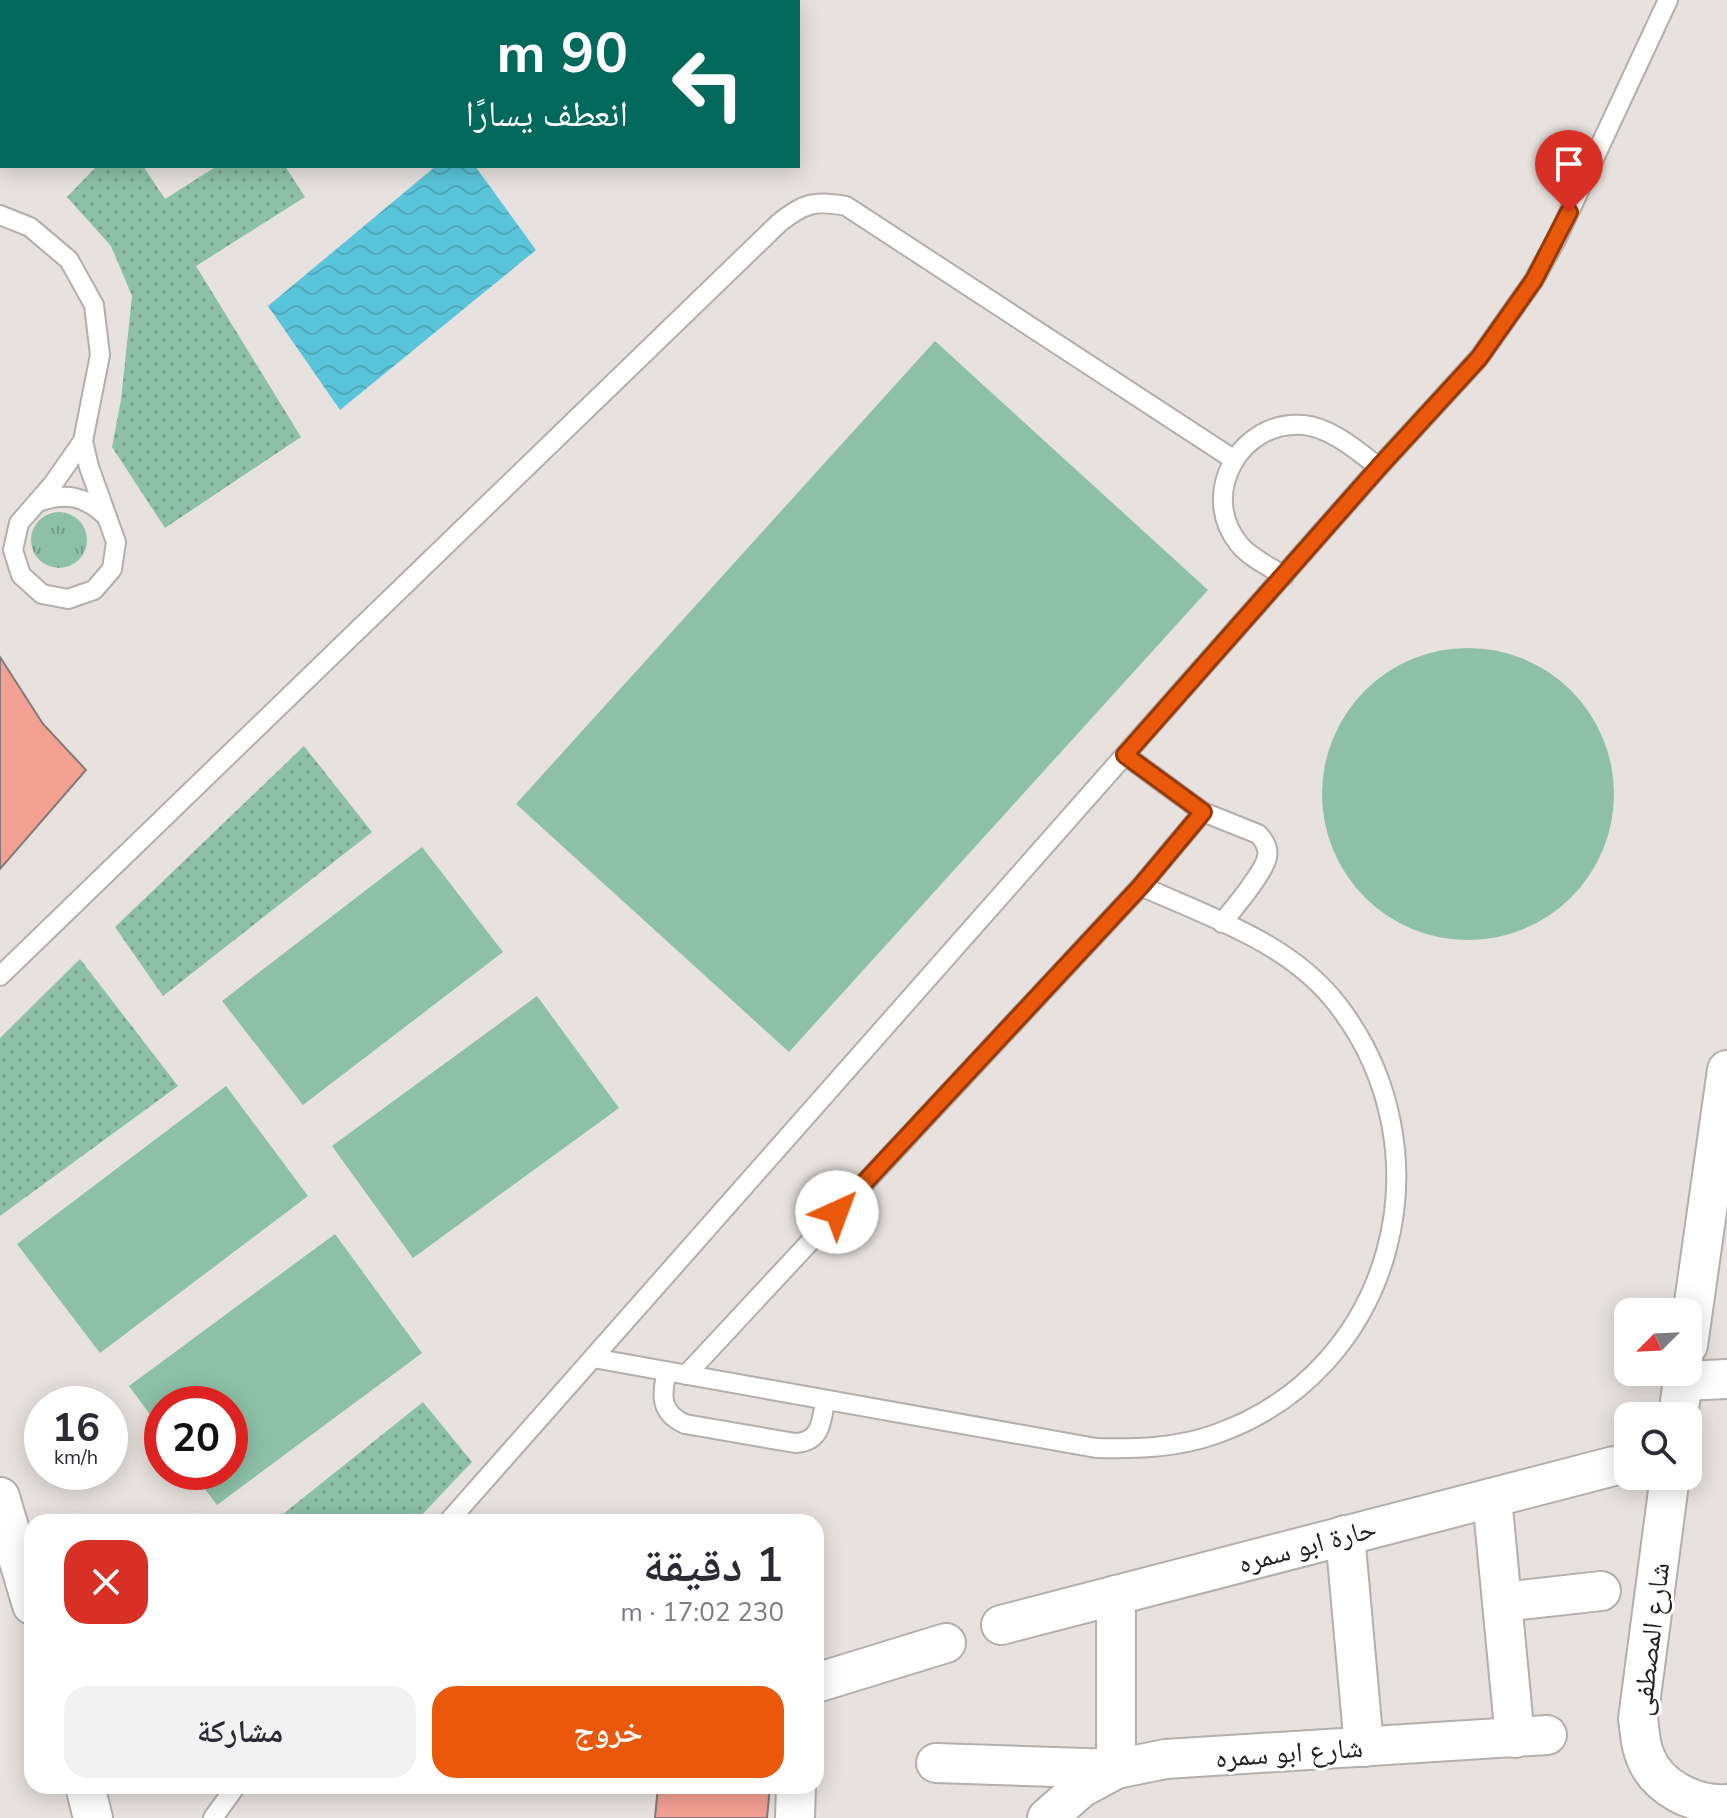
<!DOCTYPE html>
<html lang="ar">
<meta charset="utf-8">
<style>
body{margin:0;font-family:"Nunito Sans","Noto Naskh Arabic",sans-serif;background:#f2f2f3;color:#2b2b33;direction:rtl;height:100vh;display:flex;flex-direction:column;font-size:30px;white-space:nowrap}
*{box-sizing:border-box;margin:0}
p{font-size:26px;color:#7c7c81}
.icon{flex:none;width:44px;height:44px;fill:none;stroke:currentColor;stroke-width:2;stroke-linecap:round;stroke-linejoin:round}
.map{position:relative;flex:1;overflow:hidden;direction:ltr}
.details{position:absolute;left:24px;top:1514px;width:800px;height:280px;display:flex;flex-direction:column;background:#fff;border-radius:24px;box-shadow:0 4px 20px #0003;direction:rtl}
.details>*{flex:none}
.hud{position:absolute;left:0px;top:0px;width:800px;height:168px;box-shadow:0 4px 20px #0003;direction:rtl;background:#00695c;color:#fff;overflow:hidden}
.needle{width:52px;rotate:246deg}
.buttons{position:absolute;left:1614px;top:1298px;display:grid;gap:16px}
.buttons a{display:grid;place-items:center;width:88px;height:88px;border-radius:16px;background:#fff;box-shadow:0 4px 20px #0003;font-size:40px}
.speed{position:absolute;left:24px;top:1386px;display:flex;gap:16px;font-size:40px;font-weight:700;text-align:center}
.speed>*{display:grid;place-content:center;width:104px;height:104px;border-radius:50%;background:#fff;box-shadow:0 4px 20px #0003;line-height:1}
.speed small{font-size:20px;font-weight:400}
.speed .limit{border:12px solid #d22;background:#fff;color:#111}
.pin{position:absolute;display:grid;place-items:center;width:68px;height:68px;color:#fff;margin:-82px -34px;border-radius:50% 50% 50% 0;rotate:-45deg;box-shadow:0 0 8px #0007}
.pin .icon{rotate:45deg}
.me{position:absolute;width:88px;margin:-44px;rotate:43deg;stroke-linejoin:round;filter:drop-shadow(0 0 6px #0008)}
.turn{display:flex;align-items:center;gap:28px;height:168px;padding:0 40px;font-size:36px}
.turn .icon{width:104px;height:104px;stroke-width:2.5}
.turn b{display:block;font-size:56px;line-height:68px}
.round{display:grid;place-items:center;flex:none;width:84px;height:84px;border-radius:24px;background:#f2f2f3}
.overview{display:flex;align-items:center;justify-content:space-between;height:136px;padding:0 40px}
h1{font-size:48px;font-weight:600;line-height:60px}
.action{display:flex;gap:16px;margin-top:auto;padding:16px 40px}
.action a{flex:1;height:92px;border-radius:24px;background:#ea580c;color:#fff;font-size:32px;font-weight:600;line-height:92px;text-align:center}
.action a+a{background:#f2f2f3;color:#2b2b33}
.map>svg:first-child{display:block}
.grass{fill:url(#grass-dots)}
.park{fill:url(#park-tufts)}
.pitch{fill:#8ec0a9}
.water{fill:url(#water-waves)}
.building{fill:#f3a092;stroke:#7f7a79;stroke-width:2}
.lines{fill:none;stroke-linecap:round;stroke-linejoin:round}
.service-casing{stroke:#b3afac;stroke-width:22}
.minor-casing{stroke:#b3afac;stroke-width:42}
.service{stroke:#fff;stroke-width:18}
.minor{stroke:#fff;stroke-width:38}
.route-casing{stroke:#983908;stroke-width:20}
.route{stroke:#ea580c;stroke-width:14}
.labels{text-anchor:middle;stroke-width:6;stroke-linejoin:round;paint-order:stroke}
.street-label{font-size:28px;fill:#232221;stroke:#fff}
</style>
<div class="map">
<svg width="1727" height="1818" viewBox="0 0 1727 1818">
<defs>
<pattern id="grass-dots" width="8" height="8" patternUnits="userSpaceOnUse" patternTransform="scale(2)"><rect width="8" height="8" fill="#8ec0a9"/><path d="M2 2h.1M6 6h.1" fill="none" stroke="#749c89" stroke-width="1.8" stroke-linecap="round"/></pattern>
<pattern id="park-tufts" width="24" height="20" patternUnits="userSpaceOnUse" patternTransform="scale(2)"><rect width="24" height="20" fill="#8ec0a9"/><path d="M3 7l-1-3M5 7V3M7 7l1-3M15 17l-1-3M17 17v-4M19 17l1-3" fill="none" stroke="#749c89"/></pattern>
<pattern id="water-waves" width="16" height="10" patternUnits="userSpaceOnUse" patternTransform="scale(2)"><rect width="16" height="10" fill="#5ac5da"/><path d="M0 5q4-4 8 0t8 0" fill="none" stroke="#4ea9bb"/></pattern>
</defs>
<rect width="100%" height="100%" fill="#e7e2df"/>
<!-- grass -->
<g class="grass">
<path d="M97,166H143L165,199L217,166H285L305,197L196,266L301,437L165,528L112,447L121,400L132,296L111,246L67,197Z"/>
<path d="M304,746L372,832L163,996L115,927Z"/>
<path d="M80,959L178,1086L0,1216V1038Z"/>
<path d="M423,1402L472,1462L415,1522H273Z"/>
</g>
<!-- park -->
<circle class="park" cx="59" cy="540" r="28"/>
<!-- pitch -->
<g class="pitch">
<path d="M935,341L1208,590L789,1052L516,804Z"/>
<circle cx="1468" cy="794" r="146"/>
<path d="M422,847L503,952L303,1105L222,1001Z"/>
<path d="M537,996L619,1108L413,1258L332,1146Z"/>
<path d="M226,1086L308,1196L100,1353L17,1244Z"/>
<path d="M335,1234L422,1353L217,1505L192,1472H230V1404H162V1431L129,1386Z"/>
</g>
<!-- water -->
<path class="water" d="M436,166H475L536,250L340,410L268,306Z"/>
<!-- building -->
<g class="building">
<path d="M0,657L43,724L86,770L0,869Z"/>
<path d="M658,1786H770L767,1818H655Z"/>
</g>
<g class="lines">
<defs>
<g id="service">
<path d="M0,215L30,227L69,260L94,305L100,355L83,441L53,484L19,523L13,550L21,575L42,594L68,599L94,590L112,569L116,542L89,467L83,441"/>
<path d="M38,502C66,492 85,496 106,516"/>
<path d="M1284,576C1270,567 1249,557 1239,544C1198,494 1241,419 1304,425C1332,428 1357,451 1379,467"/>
<path d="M1125,755L1203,812L1258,834C1264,840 1269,847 1267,857C1264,873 1233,909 1222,923"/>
<path d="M0,976L779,223C804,203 815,200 846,206L1233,459"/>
<path d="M593,1358L1096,1448C1137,1449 1177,1448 1216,1434C1395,1371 1451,1151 1337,1004C1289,942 1209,917 1141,886"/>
<path d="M667,1372C661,1395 660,1413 685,1424L795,1443C821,1442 822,1421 825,1400"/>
<path d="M686,1375L1141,886L1203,812"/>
<path d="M448,1522L1379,467L1479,358L1534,280L1557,238L1668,0"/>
<path d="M213,1818L236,1786"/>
</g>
<g id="minor">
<path d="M1688,1345L1727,1070"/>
<path d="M1683,1381L1727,1379"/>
<path d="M1678,1416L1684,1372"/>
<path d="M1670,1476L1638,1719C1640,1731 1640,1745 1645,1756C1657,1788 1695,1806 1727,1804"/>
<path d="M0,1497L32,1605"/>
<path d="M1492,1498L1515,1738"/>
<path d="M1345,1535L1364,1747"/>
<path d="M1503,1602L1601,1591"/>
<path d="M1001,1625L1614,1466"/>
<path d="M816,1683L946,1643"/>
<path d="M936,1763L1116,1769V1595"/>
<path d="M85,1786L93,1818"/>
<path d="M795,1818L796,1786"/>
<path d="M1047,1818L1081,1788L1116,1769L1166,1759L1547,1735"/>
</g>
</defs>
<!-- service casing -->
<use href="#service" class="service-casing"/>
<!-- minor casing -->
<use href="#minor" class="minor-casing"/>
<!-- service -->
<use href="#service" class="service"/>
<!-- minor -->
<use href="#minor" class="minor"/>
</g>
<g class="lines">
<defs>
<path id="route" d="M837,1212L1141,886L1203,812L1125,755L1379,467L1479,358L1534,280L1569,212"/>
</defs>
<!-- route casing -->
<use href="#route" class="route-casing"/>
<!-- route -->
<use href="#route" class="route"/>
</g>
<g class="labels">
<!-- street labels -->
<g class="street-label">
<text transform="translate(1307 1545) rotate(-15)" y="10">حارة ابو سمره</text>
<text transform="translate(1650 1639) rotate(-83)" y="10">شارع المصطفى</text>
<text transform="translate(1289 1752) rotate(-4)" y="10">شارع ابو سمره</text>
</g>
</g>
</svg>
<div class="buttons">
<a><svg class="needle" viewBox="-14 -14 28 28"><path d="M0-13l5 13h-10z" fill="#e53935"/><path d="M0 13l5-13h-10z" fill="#7c7c81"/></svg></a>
<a><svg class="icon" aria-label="search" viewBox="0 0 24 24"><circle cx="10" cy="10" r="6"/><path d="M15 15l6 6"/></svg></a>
</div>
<div class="speed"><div>16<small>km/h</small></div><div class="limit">20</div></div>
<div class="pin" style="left:1569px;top:212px;background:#d93025"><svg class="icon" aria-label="arrive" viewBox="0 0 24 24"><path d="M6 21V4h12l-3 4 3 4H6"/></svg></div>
<svg class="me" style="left:837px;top:1212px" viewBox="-20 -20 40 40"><circle r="19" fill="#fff"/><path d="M0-13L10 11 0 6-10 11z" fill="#ea580c"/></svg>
<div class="hud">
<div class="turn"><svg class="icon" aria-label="left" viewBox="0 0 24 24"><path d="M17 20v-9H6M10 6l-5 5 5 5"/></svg><div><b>90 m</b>انعطف يسارًا</div></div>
</div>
<section class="details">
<div class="overview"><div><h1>1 دقيقة</h1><p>230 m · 17:02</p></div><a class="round" style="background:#d93025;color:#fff"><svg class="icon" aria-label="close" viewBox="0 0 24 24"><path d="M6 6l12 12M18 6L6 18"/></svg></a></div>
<div class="action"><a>خروج</a><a>مشاركة</a></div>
</section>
</div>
